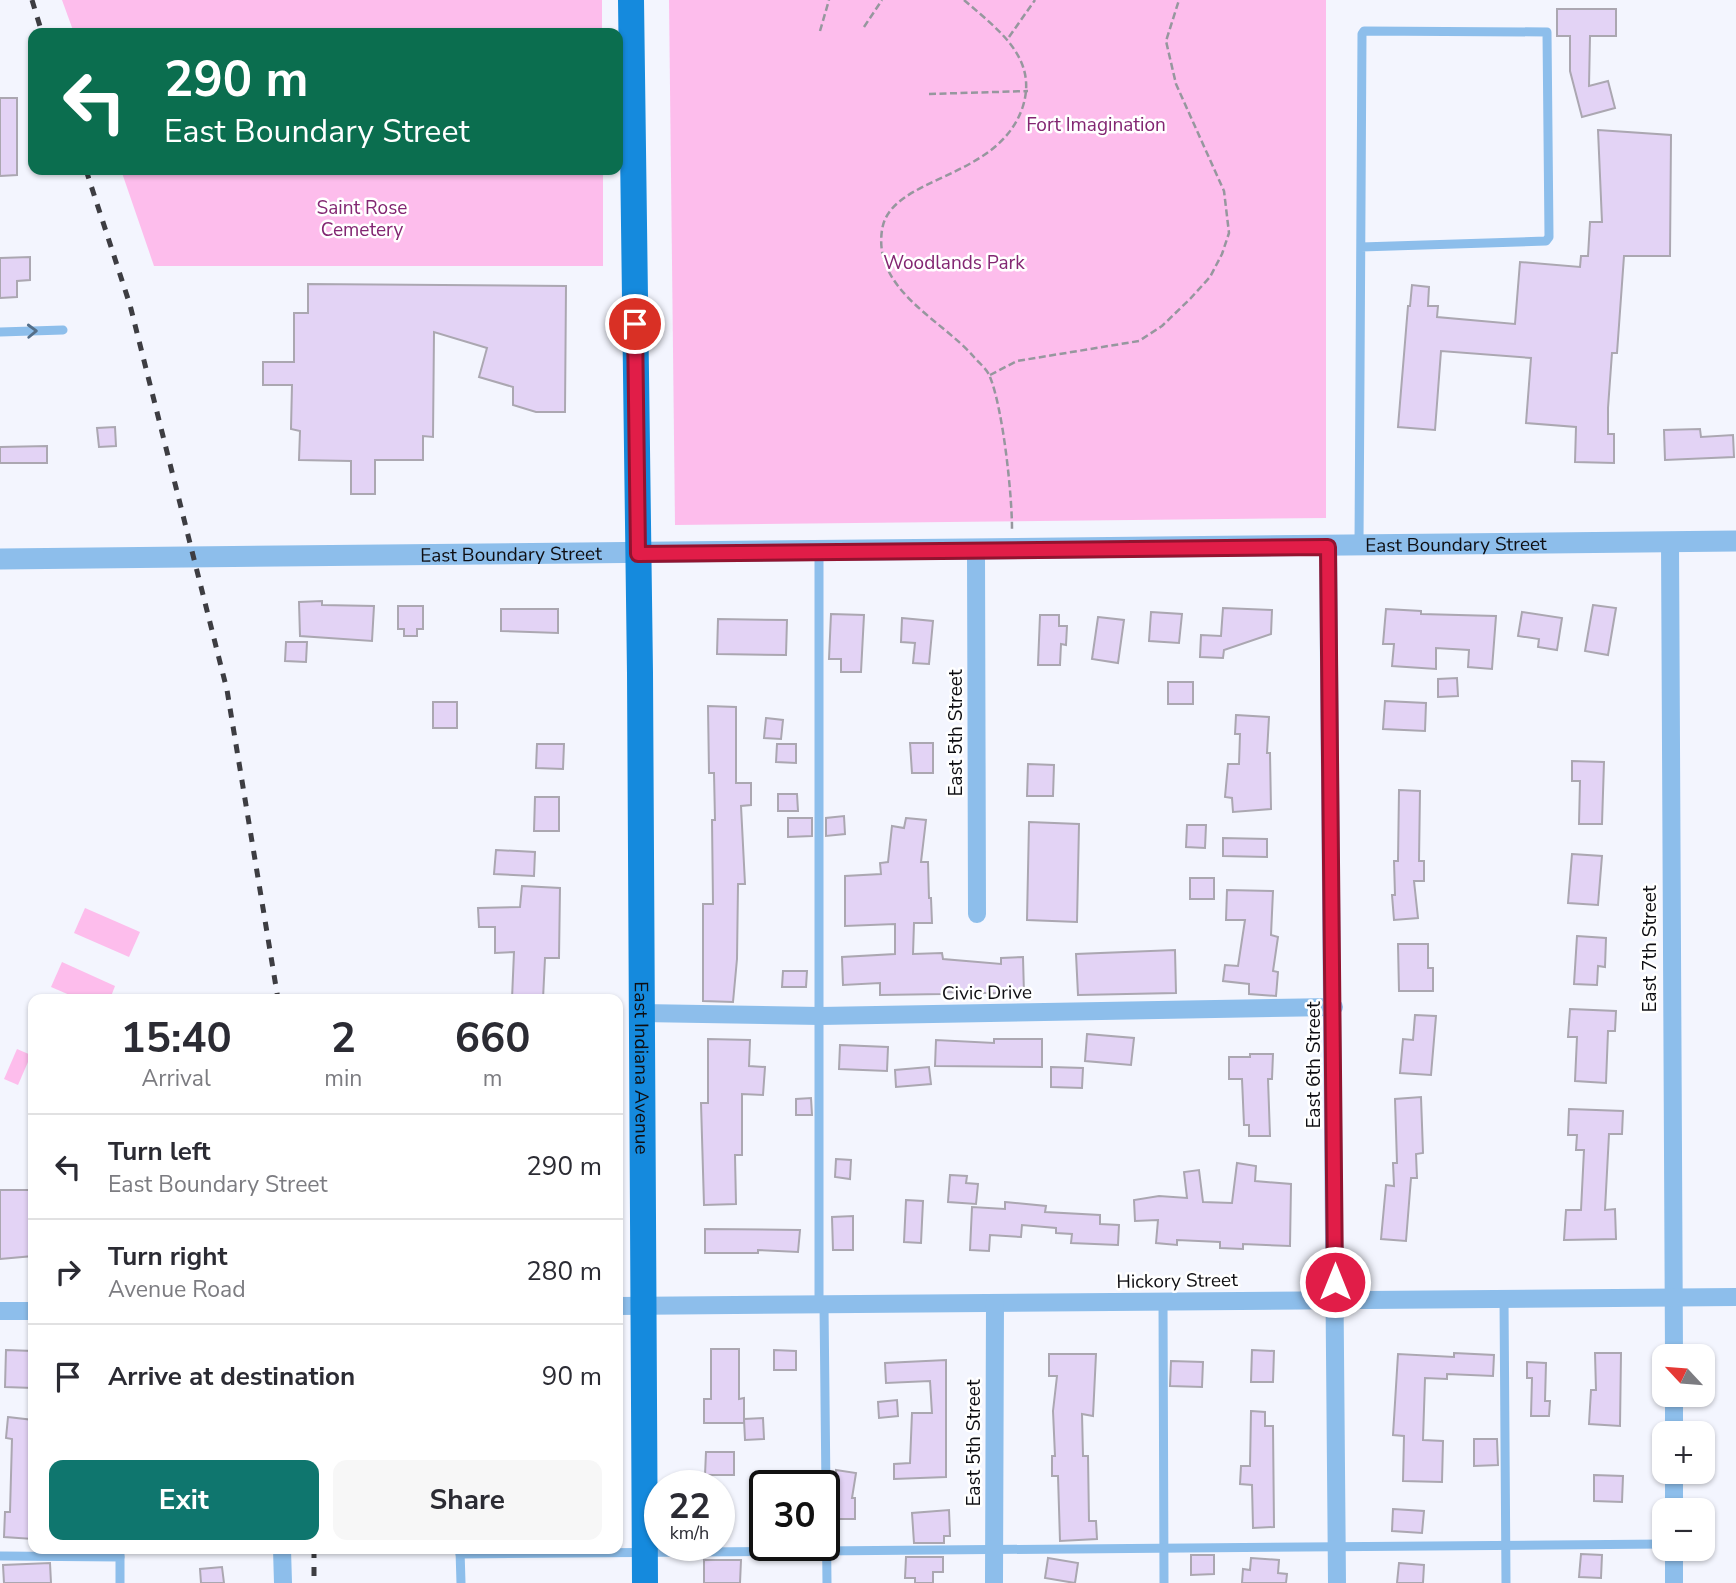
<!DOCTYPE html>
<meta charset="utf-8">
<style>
body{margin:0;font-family:"Nunito Sans",sans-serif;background:#f7f7f7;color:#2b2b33;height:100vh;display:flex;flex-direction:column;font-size:26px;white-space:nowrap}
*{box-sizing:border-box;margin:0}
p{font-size:23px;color:#7c7c81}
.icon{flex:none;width:38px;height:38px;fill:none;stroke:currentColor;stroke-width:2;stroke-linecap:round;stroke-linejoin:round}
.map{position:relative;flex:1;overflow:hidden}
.sheet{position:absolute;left:28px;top:994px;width:595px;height:560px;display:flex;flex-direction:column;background:#fff;border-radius:14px;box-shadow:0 2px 5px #0004}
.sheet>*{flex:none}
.top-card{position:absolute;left:28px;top:28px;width:595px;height:147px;border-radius:14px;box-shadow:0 2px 5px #0004;background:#0b6e4f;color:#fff;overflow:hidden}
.needle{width:46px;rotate:296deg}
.tools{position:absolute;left:1652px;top:1344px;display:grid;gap:14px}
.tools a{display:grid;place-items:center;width:63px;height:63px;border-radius:14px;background:#fff;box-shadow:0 2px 5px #0004;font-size:35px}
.speed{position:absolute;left:644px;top:1470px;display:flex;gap:14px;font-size:35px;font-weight:700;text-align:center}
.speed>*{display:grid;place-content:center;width:91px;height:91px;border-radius:50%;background:#fff;box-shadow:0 2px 5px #0004;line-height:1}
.speed small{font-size:18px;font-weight:400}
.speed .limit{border:4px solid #111;border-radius:10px;background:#fff;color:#111}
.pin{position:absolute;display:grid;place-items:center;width:60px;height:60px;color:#fff;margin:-30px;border:4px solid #fff;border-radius:50%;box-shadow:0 2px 7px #0007}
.me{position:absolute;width:77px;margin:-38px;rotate:0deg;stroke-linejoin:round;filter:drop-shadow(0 0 5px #0008)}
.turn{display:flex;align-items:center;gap:24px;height:147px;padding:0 21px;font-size:32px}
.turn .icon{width:91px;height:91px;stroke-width:2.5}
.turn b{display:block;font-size:49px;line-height:60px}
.eta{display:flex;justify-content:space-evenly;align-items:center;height:119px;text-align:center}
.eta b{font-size:42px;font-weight:700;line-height:49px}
.cta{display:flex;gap:14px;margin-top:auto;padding:14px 21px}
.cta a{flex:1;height:80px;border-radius:14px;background:#0f766e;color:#fff;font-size:28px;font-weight:700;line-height:80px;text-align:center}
.cta a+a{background:#f7f7f7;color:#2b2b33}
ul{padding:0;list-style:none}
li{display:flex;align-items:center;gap:21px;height:105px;padding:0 21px;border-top:2px solid #e1e1e2}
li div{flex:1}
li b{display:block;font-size:26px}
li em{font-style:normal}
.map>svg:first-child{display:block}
.green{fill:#fdbdec}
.building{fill:#e3d3f5;stroke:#aba7b1;stroke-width:2}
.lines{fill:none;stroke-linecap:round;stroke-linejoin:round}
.path{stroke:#96979e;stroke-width:2.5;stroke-dasharray:7 3.5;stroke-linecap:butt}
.service{stroke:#8dbeeb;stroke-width:9}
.minor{stroke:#8dbeeb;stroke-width:18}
.tertiary{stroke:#8dbeeb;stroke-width:21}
.primary{stroke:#158add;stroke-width:26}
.rail{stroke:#3d3d42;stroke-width:5;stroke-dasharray:9 9;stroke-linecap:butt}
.oneway{stroke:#546f89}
.route-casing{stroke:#92132f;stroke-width:18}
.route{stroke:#e11d48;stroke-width:12}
.labels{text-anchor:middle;stroke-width:5;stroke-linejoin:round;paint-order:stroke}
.park-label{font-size:19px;fill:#832672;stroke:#fff}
.street-label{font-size:19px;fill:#0e0e12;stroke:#fff}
</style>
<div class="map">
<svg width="1736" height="1583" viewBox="0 0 1736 1583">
<rect width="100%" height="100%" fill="#f3f5fe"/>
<!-- green -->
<g class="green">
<path d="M62,0H602V33H74Z"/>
<path d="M669,0H1326V518L675,525Z"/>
<path d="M121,170H603V266H154Z"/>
<path d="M85,908L140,932L129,957L74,933Z"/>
<path d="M62,962L115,986L110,999H79L51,987Z"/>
<path d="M17,1049L31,1055L18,1085L4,1079Z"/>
</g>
<!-- building -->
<g class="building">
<path d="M1557,9H1616V36H1590L1589,86L1608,81L1615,108L1582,117L1570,71V36H1557Z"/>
<path d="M0,98H17V175L0,176Z"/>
<path d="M1598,130L1671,135L1670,256H1624L1617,353H1612L1608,408V434H1614V463L1575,462L1576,427L1526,423L1531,358L1441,351L1435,430L1398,427L1408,306H1410L1412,285L1429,287L1428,306H1438L1437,317L1515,324L1520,262L1580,267L1581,256H1588L1590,222H1602Z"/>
<path d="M30,257V280L17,281V297L0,298V258Z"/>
<path d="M308,284L566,286L565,412H536L513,405V387L479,377L487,348L434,332L433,437L423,436V460H375V494H351V461L299,460L300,431L291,429L292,385H263V362H294V313H308Z"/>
<path d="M115,427L116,446L99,447L97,428Z"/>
<path d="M1700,429L1701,437L1733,435L1734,457L1665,460L1664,430Z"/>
<path d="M47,446V463H0V447Z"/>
<path d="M322,601V605L374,606L372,641L300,636L299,602Z"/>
<path d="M1593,605L1616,608L1608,655L1585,651Z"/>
<path d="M398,606H423V629H417V636H404V629H398Z"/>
<path d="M1223,608L1272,610L1271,634L1224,650L1223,658L1200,657L1201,635L1221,636Z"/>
<path d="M501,609H558V633L501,631Z"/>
<path d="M1386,609L1421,611V614L1496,616L1492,669L1468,667L1469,650L1436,648V669L1392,666L1394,644H1383Z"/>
<path d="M1151,612L1182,614L1179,643L1149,641Z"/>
<path d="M1522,612L1562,618L1557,650L1538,647L1539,639L1518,636Z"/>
<path d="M831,614L864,615L861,672H841V659H829Z"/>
<path d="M1040,615H1059V626H1067L1066,645L1061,644L1060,665H1038Z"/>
<path d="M1098,617L1124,620L1118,663L1092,659Z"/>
<path d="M902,618L933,621L929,664L913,663L915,643L901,642Z"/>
<path d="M718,619L787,620L786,655L717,654Z"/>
<path d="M286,642H307L306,662L285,661Z"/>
<path d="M1457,678L1458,696L1438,697V679Z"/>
<rect x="1168" y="682" width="25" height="22"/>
<path d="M1385,701L1426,703L1425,731L1383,729Z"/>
<rect x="433" y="702" width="24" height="26"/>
<path d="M708,706L736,707V783H751V805L741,806L745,884H738L737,959L733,1002L703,1001V904H713L712,820H715L714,773H709Z"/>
<path d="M1236,715L1269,717L1267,753H1270L1271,809L1233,812L1232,798L1225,797L1228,764H1239L1240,734H1235Z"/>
<path d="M766,718L783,720L781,739L764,738Z"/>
<path d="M910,743H933V773H912Z"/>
<path d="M537,744H564L563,769L536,768Z"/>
<path d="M777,744H796V763L776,762Z"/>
<path d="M1572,761L1604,762L1602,824H1579L1580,781H1572Z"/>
<path d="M1028,764L1054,765L1053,796H1027Z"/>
<path d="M1399,790L1420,791L1419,861H1424V881H1414L1418,918L1394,920L1392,895H1395L1394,861H1398Z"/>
<path d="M778,794H797L798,811H778Z"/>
<path d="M535,797H559V831H534Z"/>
<path d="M844,816L845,834L826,836V818Z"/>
<path d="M788,818H812V836L788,837Z"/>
<path d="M906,818L926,820L921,862H928L929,898H931L932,923H914L913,954L942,953L943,959L1001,964V958L1023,957L1024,994L943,992V994L880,995V983L843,985L842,957L895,954V924L845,926V876L881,874L880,863L888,862L892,826L904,828Z"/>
<path d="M1029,822L1079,824L1077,922L1027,920Z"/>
<path d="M1187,825H1206L1205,848L1186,847Z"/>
<path d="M1223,838L1267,839V857L1223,856Z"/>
<path d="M496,850L535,852L534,876L494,874Z"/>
<path d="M1572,854L1602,856L1598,905L1568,903Z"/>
<rect x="1190" y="878" width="24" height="21"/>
<path d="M522,886L560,888L559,958H545L543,999H512L514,952L495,953V927H479L478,908L520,907Z"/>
<path d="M1227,890L1273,891L1271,935L1278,937L1273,971L1278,972L1276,996L1249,994V984L1223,981L1225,965L1238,966L1245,920H1226Z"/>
<path d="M1577,936L1606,938L1605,967L1598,966L1597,985L1574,984Z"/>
<path d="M1398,944H1428V968H1433V991H1399Z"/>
<path d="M1175,950L1176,993L1078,995L1076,954Z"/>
<path d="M783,971H807L806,987H782Z"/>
<path d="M1570,1009L1616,1011L1615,1031H1608L1606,1083L1575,1081L1577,1037H1568Z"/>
<path d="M1415,1015L1436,1016L1431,1075L1400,1073L1403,1039L1413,1040Z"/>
<path d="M1087,1034L1134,1038L1131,1065L1085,1061Z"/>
<path d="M708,1039L750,1040L749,1066L765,1067L763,1095L742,1094V1155H735L736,1204L704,1205L701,1103H708Z"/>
<path d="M994,1039H1042V1067L935,1066L936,1040L994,1043Z"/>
<path d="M840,1045L888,1047L887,1071L839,1069Z"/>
<path d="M1250,1054H1273L1272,1079H1268L1270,1136H1249V1125H1244L1242,1079H1229V1057H1250Z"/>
<path d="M929,1067L931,1084L896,1087L895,1070Z"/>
<path d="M1051,1067L1083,1068L1082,1088L1051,1087Z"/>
<path d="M1421,1097L1423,1153L1416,1154L1417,1178H1411L1406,1241L1381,1239L1386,1185L1394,1186L1393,1163H1397L1395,1099Z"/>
<path d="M811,1098L812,1115H796V1099Z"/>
<path d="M1569,1109L1623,1111L1622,1134H1609L1605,1210L1615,1209L1616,1239L1564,1240L1566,1210H1581L1584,1150H1576L1577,1135H1568Z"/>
<path d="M836,1159L851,1160L850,1179L835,1177Z"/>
<path d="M1237,1163L1256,1166L1255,1181L1291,1184L1290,1246L1243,1244V1249L1220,1248V1242L1177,1240V1245L1156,1243L1158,1220L1135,1221L1134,1200L1159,1196L1187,1198L1184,1172L1199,1170L1203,1202L1232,1203Z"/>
<path d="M950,1175L967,1176L966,1183L978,1184L976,1204L948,1202Z"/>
<path d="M0,1190H33V1256L0,1259Z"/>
<path d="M906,1200L923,1201L921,1243L904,1242Z"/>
<path d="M1005,1202L1046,1206L1045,1212L1100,1215V1224L1119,1225L1118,1245L1071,1243L1072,1234L1056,1233V1228L1022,1225L1021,1237L990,1235L989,1251L970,1250L972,1207L1005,1209Z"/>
<path d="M853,1216V1250H833L832,1217Z"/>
<path d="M705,1229L800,1230L798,1252L758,1250V1253H705Z"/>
<path d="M711,1349H739V1399L744,1398V1423H704V1399H711Z"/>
<path d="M6,1350L33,1351V1388L5,1387Z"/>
<path d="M774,1350L796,1351V1370H774Z"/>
<path d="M1252,1350L1274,1351L1273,1382H1251Z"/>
<path d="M1454,1353L1494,1355L1493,1376L1447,1374V1379L1425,1378L1423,1440L1443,1441L1442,1482L1403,1481L1404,1436L1393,1435L1398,1354L1454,1357Z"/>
<path d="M1595,1353H1621L1620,1426L1589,1424L1591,1390H1596Z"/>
<path d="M1049,1354H1096L1093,1416L1082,1414L1083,1456H1088L1089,1521H1096L1097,1539L1060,1541L1058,1476H1052V1456H1055L1053,1411L1057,1376H1049Z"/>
<path d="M946,1360V1477L894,1479V1464L910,1463L912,1413H932L930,1381L886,1383L885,1363Z"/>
<path d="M1171,1361L1203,1362L1202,1387L1170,1386Z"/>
<path d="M1527,1362L1546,1363L1545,1401H1550L1549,1416H1531L1532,1378H1527Z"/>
<path d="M897,1400L898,1416L879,1418L878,1402Z"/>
<path d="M1251,1411L1265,1412V1426H1273L1274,1527L1253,1528L1252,1485L1240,1484L1241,1466H1250Z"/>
<path d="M8,1417L33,1420V1539L4,1537L5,1512H10L12,1439L6,1438Z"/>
<path d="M763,1418L764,1439L745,1440L744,1419Z"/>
<path d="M1474,1439H1497L1498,1465L1474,1466Z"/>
<path d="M706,1452H734V1475H705Z"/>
<path d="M836,1470L856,1473L852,1498H855V1519H835Z"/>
<path d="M1594,1475L1623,1476L1622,1502L1594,1501Z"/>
<path d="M1393,1509L1424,1511L1422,1533L1392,1531Z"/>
<path d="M949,1510L950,1536H944V1543H914L912,1513Z"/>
<path d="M1581,1554L1602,1555L1601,1578L1579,1577Z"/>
<path d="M1191,1555H1214V1574L1191,1575Z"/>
<path d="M906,1557H943V1572H933V1583H915V1578H905Z"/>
<path d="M1048,1558L1078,1563L1075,1583L1045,1578Z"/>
<path d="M1251,1558L1279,1560L1278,1573L1287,1574L1286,1583H1242L1243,1569L1250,1570Z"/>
<path d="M704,1560H741L740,1583H704Z"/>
<path d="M50,1563L51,1583H4L3,1565Z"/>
<path d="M1399,1563L1424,1565L1423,1583H1397Z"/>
<path d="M222,1567L224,1583H201L200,1569Z"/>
</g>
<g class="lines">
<!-- path -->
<g class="path">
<path d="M964,0C997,29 1038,57 1023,106C999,181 890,175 882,230C873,290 941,319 974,357C979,363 988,370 990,377C1003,409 1012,494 1012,529"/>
<path d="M864,27L882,0"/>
<path d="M820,31L829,0"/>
<path d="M1009,37L1035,0"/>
<path d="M929,94L1028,91"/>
<path d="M990,375L1017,361L1139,341L1162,326L1190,299L1210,277L1222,254L1229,233L1224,191L1176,84L1166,41L1179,0"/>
</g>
<!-- service -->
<g class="service">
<path d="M0,332L63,330"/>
<path d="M1359,544L1362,34L1364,31L1547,32L1549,237L1546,241L1361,247"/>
<path d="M819,551V1305"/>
<path d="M1504,1298L1506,1583"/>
<path d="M1163,1301L1164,1583"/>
<path d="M824,1305L827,1583"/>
<path d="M460,1550L461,1583"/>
<path d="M460,1554L1664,1544"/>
<path d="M0,1556L120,1557"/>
<path d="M120,1583V1549"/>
</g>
<!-- minor -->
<g class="minor">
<path d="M1670,542L1674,1356"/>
<path d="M1328,547L1337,1583"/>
<path d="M976,551L977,914"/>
<path d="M641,1013L820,1016L1334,1007"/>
<path d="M618,1306L1736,1297"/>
<path d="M0,1311H33"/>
<path d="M1674,1395V1433"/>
<path d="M1674,1510V1472"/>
<path d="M282,1549L283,1583"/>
<path d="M1674,1549V1583"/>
<path d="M994,1583L995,1303"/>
</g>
<!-- tertiary -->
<path class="tertiary" id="s1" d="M0,559L1736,541"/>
<!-- primary -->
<path class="primary" id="s2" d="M631,0L640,673L645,1583"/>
<!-- rail -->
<g class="rail">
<path d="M32,0L42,33"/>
<path d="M86,170L130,305L227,690L278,999"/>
<path d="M314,1549V1583"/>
</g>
</g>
<!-- one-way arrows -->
<defs><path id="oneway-chevron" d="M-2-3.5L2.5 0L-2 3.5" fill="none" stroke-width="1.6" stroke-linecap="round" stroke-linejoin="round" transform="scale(1.75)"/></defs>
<use class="oneway" href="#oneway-chevron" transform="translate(32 331) rotate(-2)"/>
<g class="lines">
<defs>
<path id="route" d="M635,324L638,554L1328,547L1335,1282"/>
</defs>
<!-- route casing -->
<use href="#route" class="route-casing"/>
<!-- route -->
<use href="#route" class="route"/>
</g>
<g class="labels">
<!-- park labels -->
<g class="park-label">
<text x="1096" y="131">Fort Imagination</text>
<text x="362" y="214">Saint Rose<tspan x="362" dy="22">Cemetery</tspan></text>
<text x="954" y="269">Woodlands Park</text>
</g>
<!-- street labels -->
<g class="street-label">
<text dy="7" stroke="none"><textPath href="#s1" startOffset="1456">East Boundary Street</textPath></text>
<text dy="7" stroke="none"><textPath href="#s1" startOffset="511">East Boundary Street</textPath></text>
<text transform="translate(955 733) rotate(-90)" y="7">East 5th Street</text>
<text transform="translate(1649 949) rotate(-90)" y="7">East 7th Street</text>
<text transform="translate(987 992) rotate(-1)" y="7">Civic Drive</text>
<text transform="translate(1313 1065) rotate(-90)" y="7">East 6th Street</text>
<text dy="7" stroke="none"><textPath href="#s2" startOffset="1068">East Indiana Avenue</textPath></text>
<text transform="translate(1177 1280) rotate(-1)" y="7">Hickory Street</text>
<text transform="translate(973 1443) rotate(-90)" y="7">East 5th Street</text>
</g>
</g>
</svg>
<div class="tools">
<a><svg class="needle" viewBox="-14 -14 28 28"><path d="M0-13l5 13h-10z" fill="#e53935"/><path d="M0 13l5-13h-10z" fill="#7c7c81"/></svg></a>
<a>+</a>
<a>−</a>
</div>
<div class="speed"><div>22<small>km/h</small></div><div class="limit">30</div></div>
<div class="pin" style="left:635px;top:324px;background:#d93025"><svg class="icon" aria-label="arrive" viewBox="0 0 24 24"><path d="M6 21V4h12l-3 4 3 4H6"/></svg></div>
<svg class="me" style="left:1335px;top:1282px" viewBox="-20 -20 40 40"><circle r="17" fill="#e11d48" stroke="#fff" stroke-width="3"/><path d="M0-11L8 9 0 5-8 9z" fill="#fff"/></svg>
<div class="top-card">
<div class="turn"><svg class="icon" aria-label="left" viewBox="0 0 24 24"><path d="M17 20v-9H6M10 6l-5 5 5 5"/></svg><div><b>290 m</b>East Boundary Street</div></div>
</div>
<section class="sheet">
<div class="eta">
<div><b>15:40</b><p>Arrival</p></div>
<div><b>2</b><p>min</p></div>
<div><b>660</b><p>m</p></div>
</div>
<ul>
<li><svg class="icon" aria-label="left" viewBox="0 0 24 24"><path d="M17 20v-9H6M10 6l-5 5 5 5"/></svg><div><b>Turn left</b><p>East Boundary Street</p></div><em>290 m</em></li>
<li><svg class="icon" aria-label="right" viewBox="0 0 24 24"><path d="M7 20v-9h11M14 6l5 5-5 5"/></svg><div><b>Turn right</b><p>Avenue Road</p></div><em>280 m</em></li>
<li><svg class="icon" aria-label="arrive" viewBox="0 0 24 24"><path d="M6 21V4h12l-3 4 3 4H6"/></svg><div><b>Arrive at destination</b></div><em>90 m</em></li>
</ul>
<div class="cta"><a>Exit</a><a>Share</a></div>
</section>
</div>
